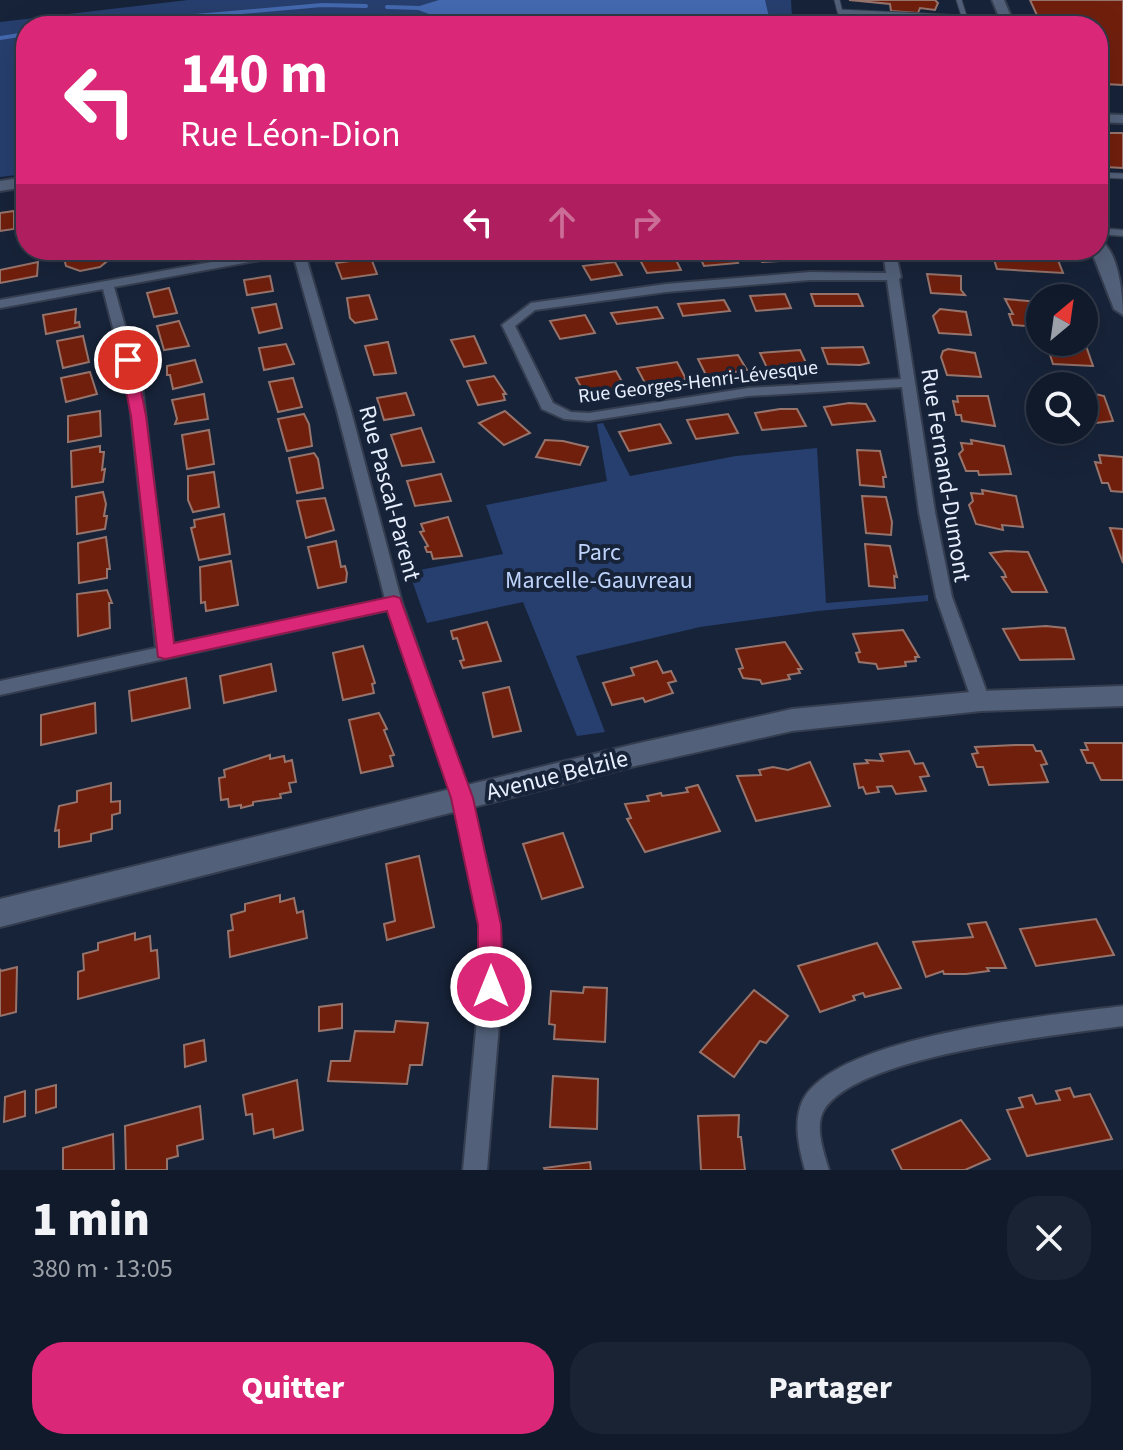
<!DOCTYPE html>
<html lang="fr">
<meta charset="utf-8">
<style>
body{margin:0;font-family:"Source Sans 3",sans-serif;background:#1a2333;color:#f1f3f6;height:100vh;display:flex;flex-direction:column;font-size:30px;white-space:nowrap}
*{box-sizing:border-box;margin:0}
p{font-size:26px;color:#9ca1a9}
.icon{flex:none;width:44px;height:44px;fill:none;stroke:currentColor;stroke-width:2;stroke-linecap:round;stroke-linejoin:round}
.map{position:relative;height:1170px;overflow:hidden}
.panel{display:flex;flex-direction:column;background:#111a2b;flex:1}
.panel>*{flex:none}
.guide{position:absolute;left:16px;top:16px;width:1092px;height:244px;border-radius:32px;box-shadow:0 8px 32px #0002,0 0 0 2px #303847;background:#db2777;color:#fff;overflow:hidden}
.needle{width:52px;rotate:29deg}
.fabs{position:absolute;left:1026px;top:284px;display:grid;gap:16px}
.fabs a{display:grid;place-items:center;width:72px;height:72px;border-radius:50%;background:#111a2b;box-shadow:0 8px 32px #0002,0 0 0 2px #303847;font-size:40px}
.pin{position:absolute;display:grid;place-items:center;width:68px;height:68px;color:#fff;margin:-34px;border:4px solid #fff;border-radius:50%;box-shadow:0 2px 8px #0007}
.me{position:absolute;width:88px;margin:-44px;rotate:0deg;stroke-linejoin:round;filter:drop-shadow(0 0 6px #0008)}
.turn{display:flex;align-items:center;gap:28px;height:168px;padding:0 32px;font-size:36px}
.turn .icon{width:104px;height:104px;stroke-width:2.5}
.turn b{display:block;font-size:56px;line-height:68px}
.lanes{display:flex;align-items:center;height:76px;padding:0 32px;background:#0003;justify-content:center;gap:40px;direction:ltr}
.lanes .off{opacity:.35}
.round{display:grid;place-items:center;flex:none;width:84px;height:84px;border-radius:32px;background:#1a2333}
.summary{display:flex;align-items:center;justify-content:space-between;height:136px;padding:0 32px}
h1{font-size:48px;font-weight:800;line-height:60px}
.action{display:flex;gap:16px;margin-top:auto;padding:16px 32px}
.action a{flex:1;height:92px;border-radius:32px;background:#db2777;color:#fff;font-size:32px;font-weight:800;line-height:92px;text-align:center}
.action a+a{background:#1a2333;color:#f1f3f6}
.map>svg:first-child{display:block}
.green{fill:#273f6e}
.water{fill:#4469af}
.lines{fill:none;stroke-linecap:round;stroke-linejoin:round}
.stream{stroke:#4469af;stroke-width:4}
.building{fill:#711f0d;stroke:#96746c;stroke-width:2}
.lane-far1-casing{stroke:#353e50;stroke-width:7}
.lane-casing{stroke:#353e50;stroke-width:9}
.street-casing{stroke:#353e50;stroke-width:4}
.secondary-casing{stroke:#353e50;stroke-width:4}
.lane-far1{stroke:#526079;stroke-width:5}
.lane{stroke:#526079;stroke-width:6}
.street{fill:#526079;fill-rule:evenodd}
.secondary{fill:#526079;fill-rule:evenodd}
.route{fill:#db2777;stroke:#8e194d;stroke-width:2}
.labels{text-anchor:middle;stroke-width:8;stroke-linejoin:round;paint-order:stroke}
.far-street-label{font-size:20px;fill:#e7effe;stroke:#172339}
.street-label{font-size:24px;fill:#e7effe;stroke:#172339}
.park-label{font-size:24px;fill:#bed3fb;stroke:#172339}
</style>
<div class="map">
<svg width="1123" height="1170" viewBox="0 0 1123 1170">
<rect width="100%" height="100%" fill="#172339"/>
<!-- green -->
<g class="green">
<path d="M188,0H791L792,17L978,25L977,20L994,22L996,26L801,21V26H26V174L0,177V22Z"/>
<path d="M603,423L630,476L736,456L817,448L826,603L928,595V601L818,611L700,627L576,656L605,732L577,736L523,602L427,623L409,572L503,554L486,505L607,481L597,424Z"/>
</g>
<!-- water -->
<path class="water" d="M439,0H765L771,26H496L429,14L413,8Z"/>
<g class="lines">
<!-- stream -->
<g class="stream">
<path d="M387,7L420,8"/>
<path d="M81,26L322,5L366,6"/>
<path d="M0,38L26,34"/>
</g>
</g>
<!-- building -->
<g class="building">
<path d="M849,0H935L938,3L935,10L920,8L918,13L891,11L890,4Z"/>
<path d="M1030,0H1123V85L1104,84L1098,72V26H1042Z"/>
<path d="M1105,133H1123V168L1105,167L1098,152V136Z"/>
<path d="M14,211V229L0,231V213Z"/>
<path d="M107,250L111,258L100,267L80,271L66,266L64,258Z"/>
<path d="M135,250H176L149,257H140Z"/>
<path d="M465,250H502L504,254L470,259Z"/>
<path d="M732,250L738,263L704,266L698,253Z"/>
<path d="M757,250H791L796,260L762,262Z"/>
<path d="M816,250H850L853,260L819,259Z"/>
<path d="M952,250L957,260L924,257L920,250Z"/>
<path d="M991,250H1054L1063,273L997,269Z"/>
<path d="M674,256L681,270L647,273L640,260Z"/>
<path d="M371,258L377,274L342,279L336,263Z"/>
<path d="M38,262L37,276L0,283V270Z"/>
<path d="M615,262L622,275L591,280L583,266Z"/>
<path d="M927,274L961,276V290L965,295L931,293Z"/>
<path d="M270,276L273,291L247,295L244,280Z"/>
<path d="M169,288L177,313L154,317L147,293Z"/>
<path d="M785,294L791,308L756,311L750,296Z"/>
<path d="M811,294H858L863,306H815Z"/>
<path d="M369,295L377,319L355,323L350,318L347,298Z"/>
<path d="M1005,299L1040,302V327L1013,325L1009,314H1013Z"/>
<path d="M724,300L730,311L683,316L678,304Z"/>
<path d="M276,304L282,328L259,333L252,308Z"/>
<path d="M657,307L663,318L617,324L611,313Z"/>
<path d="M76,309L75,323L79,322L80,327L46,334L43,315Z"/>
<path d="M940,309L966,312L971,335L939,333L933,316Z"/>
<path d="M585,315L595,333L560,339L550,321Z"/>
<path d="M179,321L189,346L164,350L157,326Z"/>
<path d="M83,336L89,362L63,368L57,341Z"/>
<path d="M474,336L486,363L464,367L451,340Z"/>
<path d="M388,342L396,373L374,375L365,346Z"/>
<path d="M1046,342L1085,343L1093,366L1053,364Z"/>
<path d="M286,344L294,364L264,370L259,348Z"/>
<path d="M863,347L869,363L860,365L828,364L822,348Z"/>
<path d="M948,349L975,353L981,377L947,375L941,357L943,351Z"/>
<path d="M800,350L808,367L768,370L760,353Z"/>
<path d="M738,355L747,370L716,375H706L698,359Z"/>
<path d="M195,360L202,382L173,389L170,375H167V366Z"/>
<path d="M677,362L686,379L646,385L637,368Z"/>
<path d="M616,371L625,387L595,394H585L576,378Z"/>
<path d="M90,372L97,394L66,402L61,378Z"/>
<path d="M494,376L506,394H503L505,400L478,405L467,381Z"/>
<path d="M293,378L302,407L278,412L269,382Z"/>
<path d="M1086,392L1104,396L1113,421L1096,423L1084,419Z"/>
<path d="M406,393L414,415L384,420L377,398Z"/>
<path d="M204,394L208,419L175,424L177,419L172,400Z"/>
<path d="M957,396H988L995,426L962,421L961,415H956L953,401L958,402Z"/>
<path d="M849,403L866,404L875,421L832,425L824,407Z"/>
<path d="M780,409H797L806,426L762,430L755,413Z"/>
<path d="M100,411L101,436L68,442V416Z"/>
<path d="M505,411L530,433L504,445L479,423Z"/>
<path d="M304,414L309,424L312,446L287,451L278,419Z"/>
<path d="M728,414L738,433L696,439L687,420Z"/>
<path d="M660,424L671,443L629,451L619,432Z"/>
<path d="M421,428L434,462L402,466L391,435Z"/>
<path d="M209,430L214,464L187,469L182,435Z"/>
<path d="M545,440L563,441L588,447L580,465L536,457Z"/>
<path d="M971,440L1004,446L1011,474L979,475L978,471H966L959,454L963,450L961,443L972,444Z"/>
<path d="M100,446V452H104L102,470L105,469L103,482L72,487L71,451Z"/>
<path d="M857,450L880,451L886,477H883L884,487L860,485Z"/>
<path d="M314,453L318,459L323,488L297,493L289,458Z"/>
<path d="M1099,455L1123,457V492L1111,491L1108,483H1102L1095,462L1101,463Z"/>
<path d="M214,472L219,507L193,512L188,500V476Z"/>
<path d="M441,474L451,501L415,506L407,481Z"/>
<path d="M982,490L1016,496L1023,527L1002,525L1003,530L976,524L969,505L973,501L971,493L983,494Z"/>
<path d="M103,492L106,504L104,516H107L105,529L77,534L76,497Z"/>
<path d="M862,496L886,497L892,522L891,535L866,533Z"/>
<path d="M325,498L334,530L306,538L297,501Z"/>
<path d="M224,514L230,554L199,560L191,528L195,527L194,520Z"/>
<path d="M448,517L462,556L433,559L431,552H427L425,547L428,546L420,532L424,531L421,524Z"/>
<path d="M1110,528L1123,529V563Z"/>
<path d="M106,537L110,569H107V578L79,583L78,543Z"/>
<path d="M336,541L341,567L345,566L347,573L346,582L318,588L308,547Z"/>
<path d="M865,544L890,546L897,577L894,576L895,588L869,586Z"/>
<path d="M1006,551L1028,552L1047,592H1012L1002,577H1006L1004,572L990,553Z"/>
<path d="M231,561L238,605L206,611L205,602L201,603L200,567Z"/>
<path d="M107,590L112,603H109L110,628L78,636L77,594Z"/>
<path d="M487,622L501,661L463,668L460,661L464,660L457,638L453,639L451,631Z"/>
<path d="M1046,626L1065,628L1074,659L1020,660L1003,629Z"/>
<path d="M903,630L919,657H915L916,661L905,662L906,666L878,669L876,664L859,662L856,653L860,652L853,634Z"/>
<path d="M785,642L802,669H798L800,673L788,675L790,679L762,684L760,680L743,678L739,669L743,668L736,649Z"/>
<path d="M363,646L375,683L372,684L374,693L343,700L333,653Z"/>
<path d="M657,661L663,673L671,671L676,681L668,683L673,693L645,702L643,698L612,705L603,683L634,675L631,668Z"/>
<path d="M271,664L276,691L224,703L220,676Z"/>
<path d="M186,678L190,708L132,721L129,691Z"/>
<path d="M509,687L521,731L493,737L483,693Z"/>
<path d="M95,703L96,733L41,745V715Z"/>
<path d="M379,713L387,729L384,730L394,755L390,756L393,766L361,773L349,720Z"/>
<path d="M1085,743H1123V780H1101L1093,763H1087L1081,750H1088Z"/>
<path d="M1015,745H1033L1036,751H1041L1047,764L1041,765L1048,782L989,785L983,767H977L972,754L978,753L975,747Z"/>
<path d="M909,751L915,764L923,763L929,776L920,777L926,791L896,794L892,786L877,787L879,792L866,794L863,787L859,788L854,764L868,763L866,760L883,761L880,754Z"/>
<path d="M270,755V759L284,756L285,762L292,760L296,782L289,783L291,792L280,794L281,798L253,802V805L241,808V805L229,807L228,799L221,800L219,778L225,777L224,770Z"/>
<path d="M810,762L830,806L756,821L737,776L761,775L759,770L773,767L788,770Z"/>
<path d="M111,783V802L120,801V813L112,815V829L91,834V841L59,847V830L55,831L59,806L77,802V791Z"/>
<path d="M698,785L720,831L645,852L627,819L631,818L625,804L649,801L647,796L661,793L662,796L688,792L686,788Z"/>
<path d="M563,833L583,887L542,899L523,844Z"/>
<path d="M419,856L434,927L387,940L384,924L395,921L386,864Z"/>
<path d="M280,895V902L294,898L297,913L303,911L307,938L230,957L228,931L233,930L231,915L245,911V904Z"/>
<path d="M1096,919L1114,955L1036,966L1020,929Z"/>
<path d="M986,922L1006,968H987L989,971L966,974H944L943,971L926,977L913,942L973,937L968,924Z"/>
<path d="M135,933V940L150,936L151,951L157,950L159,978L78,999V972L84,970L83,954L98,950V943Z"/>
<path d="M877,943L901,988L865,997L863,993L853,996L855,1000L820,1012L798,966Z"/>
<path d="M17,967L16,1012L0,1016V969L1,971Z"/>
<path d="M584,987L607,988L605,1042L554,1039L555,1025L549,1024L551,991L583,993Z"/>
<path d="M754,990L788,1016L766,1043L760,1041L734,1077L700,1052Z"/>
<path d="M342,1004V1028L319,1031V1007Z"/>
<path d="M396,1021L428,1023L422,1065H410L407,1084L328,1081L331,1061H350L355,1031L394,1032Z"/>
<path d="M204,1040L206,1061L185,1067L184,1045Z"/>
<path d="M553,1076L598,1079L597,1129L550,1127Z"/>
<path d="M297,1080L303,1130L274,1138L273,1129L254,1134L252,1114L246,1115L243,1095Z"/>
<path d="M56,1085V1107L36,1113V1090Z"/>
<path d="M1070,1088L1074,1097L1090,1094L1112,1139L1027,1156L1007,1110L1023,1107L1019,1098L1032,1095L1036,1104L1060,1100L1056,1091Z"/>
<path d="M25,1091V1116L4,1122L5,1097Z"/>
<path d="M200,1106L203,1139L177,1146L178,1156L167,1159V1170H126L125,1126Z"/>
<path d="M739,1115L738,1137H741L745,1170H701L698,1116Z"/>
<path d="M961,1120L990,1159L965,1170H902L892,1150Z"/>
<path d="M113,1134L114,1170H63V1148Z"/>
<path d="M590,1162L591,1170H545L544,1168Z"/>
</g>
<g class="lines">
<defs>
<g id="lane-far1">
<path d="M837,0L840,12L1006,20"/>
<path d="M959,0L964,16"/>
<path d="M1098,175L1123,176"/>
</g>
<path id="lane" d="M1098,231L1123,233"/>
<g id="street">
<path d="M279,250H304L351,411L402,603L471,798L495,898L500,925L502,987L487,1170H463L480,987V925L453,798L388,610L0,695V681L156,648L128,386L103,289L0,308V300ZM293,254L337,411L385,599L173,644L142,386L114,287Z"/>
<path d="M883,250H895L901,277L899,279L935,512L952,597L990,701L987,706H975L972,701L936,597L919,512L902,387L748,396L589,421L564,419L542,409L502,325L531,303L666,284L810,272L886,273ZM810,280H887L901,379L748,388L589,413L571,412L553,403L515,326L535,310L666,292Z"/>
<path d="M1123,1006V1026C1059,1035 858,1055 824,1110C814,1126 824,1153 829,1170H805C799,1148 792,1120 804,1098C841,1035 1052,1015 1123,1006Z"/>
</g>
<g id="secondary">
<path d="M992,0H1004L1015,26H1003Z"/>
<path d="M1098,114L1123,115V123L1098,122Z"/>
<path d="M26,177V187L0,191V181Z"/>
<path d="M1098,240C1118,246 1123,296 1123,315L1114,309L1091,250H1098Z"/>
<path d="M1123,686V706L981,711L792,731L635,766L0,927V899L635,744L792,709L981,691Z"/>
</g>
</defs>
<!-- lane-far1 casing -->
<use href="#lane-far1" class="lane-far1-casing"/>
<!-- lane casing -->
<use href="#lane" class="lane-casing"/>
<!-- street casing -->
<use href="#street" class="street-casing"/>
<!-- secondary casing -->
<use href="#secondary" class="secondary-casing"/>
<!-- lane-far1 -->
<use href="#lane-far1" class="lane-far1"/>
<!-- lane -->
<use href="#lane" class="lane"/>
<!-- street -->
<use href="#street" class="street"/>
<!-- secondary -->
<use href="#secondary" class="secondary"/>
</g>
<!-- route -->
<path class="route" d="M128,356L135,360L146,416L174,643L394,596L400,598L473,798L501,925L503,987L499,995L491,998L482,995L478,987V925L451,798L387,611L165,659L158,657L131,416L120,360Z"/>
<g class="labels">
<!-- far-street labels -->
<g class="far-street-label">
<text transform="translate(698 381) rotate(-7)" y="7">Rue Georges-Henri-Lévesque</text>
</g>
<!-- street labels -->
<g class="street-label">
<text transform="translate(946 475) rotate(81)" y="8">Rue Fernand-Dumont</text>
<text transform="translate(390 493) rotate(75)" y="8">Rue Pascal-Parent</text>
<text transform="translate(557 775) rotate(-14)" y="8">Avenue Belzile</text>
</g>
<!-- park labels -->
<g class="park-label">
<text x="599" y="560">Parc<tspan x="599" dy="28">Marcelle-Gauvreau</tspan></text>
</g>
</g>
</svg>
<div class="fabs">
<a><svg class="needle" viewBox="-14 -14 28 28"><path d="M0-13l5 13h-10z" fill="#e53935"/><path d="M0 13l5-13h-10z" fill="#9ca1a9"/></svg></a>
<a><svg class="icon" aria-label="search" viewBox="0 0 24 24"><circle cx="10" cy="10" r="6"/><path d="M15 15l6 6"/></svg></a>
</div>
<div class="pin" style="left:128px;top:360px;background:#d93025"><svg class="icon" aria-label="arrive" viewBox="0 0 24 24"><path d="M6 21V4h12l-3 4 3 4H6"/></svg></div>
<svg class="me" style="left:491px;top:987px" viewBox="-20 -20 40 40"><circle r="17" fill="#db2777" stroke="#fff" stroke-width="3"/><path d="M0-11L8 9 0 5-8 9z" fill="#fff"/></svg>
<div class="guide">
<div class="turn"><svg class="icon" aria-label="left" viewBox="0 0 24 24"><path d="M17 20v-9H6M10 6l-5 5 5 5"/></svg><div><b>140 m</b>Rue Léon-Dion</div></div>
<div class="lanes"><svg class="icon" aria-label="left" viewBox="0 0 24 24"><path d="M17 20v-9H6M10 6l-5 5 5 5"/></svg><svg class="icon off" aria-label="ahead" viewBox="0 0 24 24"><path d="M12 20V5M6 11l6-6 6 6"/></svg><svg class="icon off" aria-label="right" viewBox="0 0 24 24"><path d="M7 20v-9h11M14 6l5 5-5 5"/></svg></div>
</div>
</div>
<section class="panel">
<div class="summary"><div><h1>1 min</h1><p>380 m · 13:05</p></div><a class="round"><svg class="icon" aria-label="close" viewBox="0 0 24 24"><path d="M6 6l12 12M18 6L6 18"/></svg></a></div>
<div class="action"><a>Quitter</a><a>Partager</a></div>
</section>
